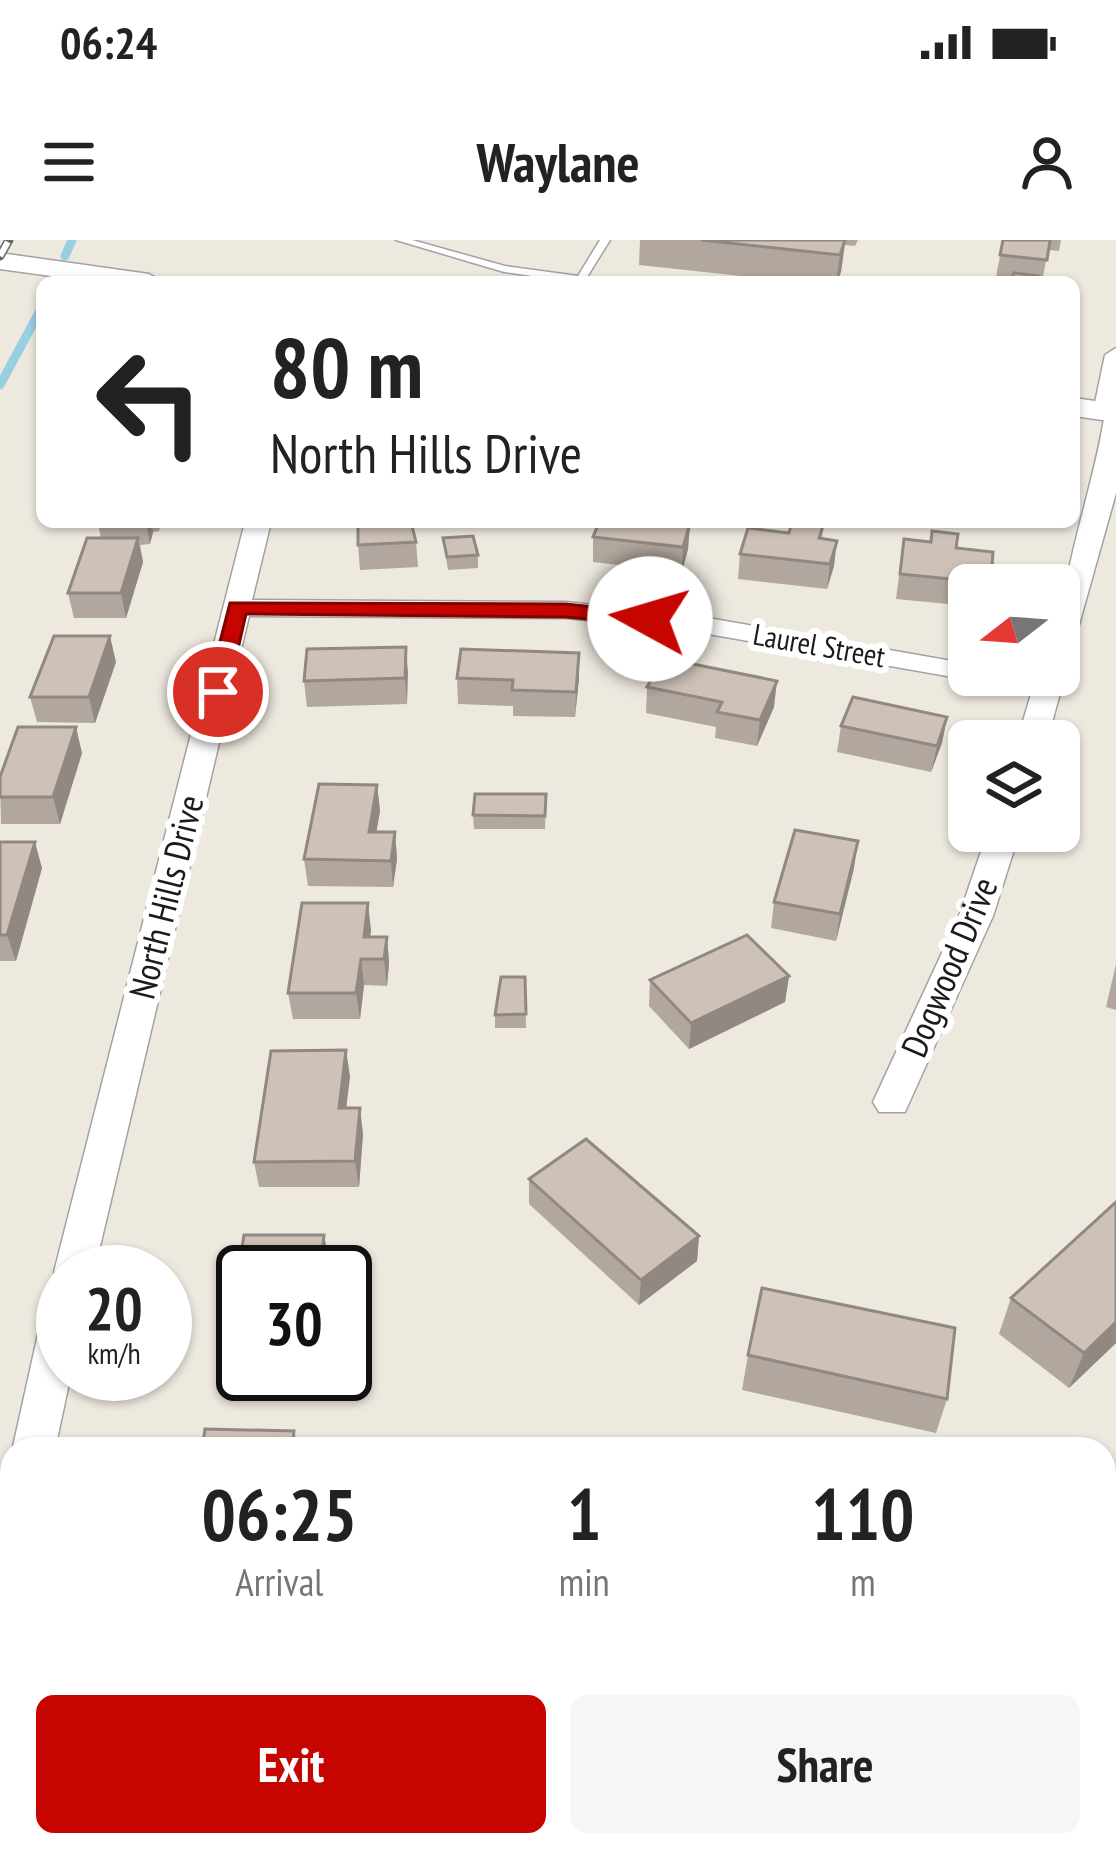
<!DOCTYPE html>
<style>
body{margin:0;font-family:"PT Sans Narrow",sans-serif;background:#f6f6f6;color:#222;height:100vh;display:flex;flex-direction:column;font-size:45px;white-space:nowrap}
*{box-sizing:border-box;margin:0}
p{font-size:39px;color:#767676}
.icon{flex:none;width:66px;height:66px;fill:none;stroke:currentColor;stroke-width:2;stroke-linecap:round;stroke-linejoin:round}
.map{position:relative;flex:1;overflow:hidden}
.side{position:absolute;left:0px;top:1197px;width:1116px;height:420px;display:flex;flex-direction:column;background:#fff;border-radius:36px 36px 0 0;box-shadow:0 3px 9px #0004}
.side>*{flex:none}
.hud{position:absolute;left:36px;top:36px;width:1044px;height:252px;border-radius:18px;box-shadow:0 3px 9px #0004;background:#fff;color:#222;overflow:hidden}
.needle{width:78px;rotate:253deg}
.fabs{position:absolute;left:948px;top:324px;display:grid;gap:24px}
.fabs a{display:grid;place-items:center;width:132px;height:132px;border-radius:18px;background:#fff;box-shadow:0 3px 9px #0004;font-size:60px}
.speed{position:absolute;left:36px;top:1005px;display:flex;gap:24px;font-size:60px;font-weight:700;text-align:center}
.speed>*{display:grid;place-content:center;width:156px;height:156px;border-radius:50%;background:#fff;box-shadow:0 3px 9px #0004;line-height:1}
.speed small{font-size:30px;font-weight:400}
.speed .limit{border:6px solid #111;border-radius:18px;background:#fff;color:#111}
.pin{position:absolute;display:grid;place-items:center;width:102px;height:102px;color:#fff;margin:-51px;border:6px solid #fff;border-radius:50%;box-shadow:0 3px 12px #0007}
.me{position:absolute;width:132px;margin:-66px;rotate:276deg;stroke-linejoin:round;filter:drop-shadow(0 0 9px #0008)}
.turn{display:flex;align-items:center;gap:42px;height:252px;padding:0 36px;font-size:54px}
.turn .icon{width:156px;height:156px;stroke-width:2.5}
.turn b{display:block;font-size:84px;line-height:102px}
.eta{display:flex;justify-content:space-evenly;align-items:center;height:204px;text-align:center}
.eta b{font-size:72px;font-weight:600;line-height:84px}
.primary-button{display:flex;gap:24px;margin-top:auto;padding:24px 36px}
.primary-button a{flex:1;height:138px;border-radius:18px;background:#c60500;color:#fff;font-size:48px;font-weight:600;line-height:138px;text-align:center}
.primary-button a+a{background:#f6f6f6;color:#222}
.status{display:flex;justify-content:space-between;align-items:center;height:84px;padding:0 60px;background:#fff;direction:ltr}
.status svg{height:33px;fill:currentColor}
header{display:flex;justify-content:space-between;align-items:center;height:156px;padding:0 36px;background:#fff;font-size:54px;font-weight:600}
.map>svg:first-child{display:block}
.lines{fill:none;stroke-linecap:round;stroke-linejoin:round}
.stream{stroke:#9acfe1;stroke-width:9}
.service-casing{stroke:#a2a2a2;stroke-width:3}
.minor-casing{stroke:#a2a2a2;stroke-width:3}
.tertiary-casing{stroke:#a2a2a2;stroke-width:3}
.service{fill:#fff;fill-rule:evenodd}
.minor{fill:#fff;fill-rule:evenodd}
.tertiary{fill:#fff;fill-rule:evenodd}
.rail-casing{stroke:#696969;stroke-width:9}
.rail{stroke:#fff;stroke-width:6;stroke-dasharray:16;stroke-linecap:butt}
.wall{fill:#b1a79e}
.shaded-wall{fill:#908881}
.building{fill:#cec2b8;stroke:#908881;stroke-width:3}
.route{fill:#c60500;stroke:#810300;stroke-width:3}
.labels{text-anchor:middle;stroke-width:12;stroke-linejoin:round;paint-order:stroke}
.far-street-label{font-size:30px;fill:#1b1b1b;stroke:#fff}
.street-label{font-size:36px;fill:#1b1b1b;stroke:#fff}
</style>
<div class="status"><b>06:24</b><svg viewBox="0 0 49 12"><path d="M0 12V9h3v3zM5 12V6h3v6zM10 12V3h3v9zM15 12V0h3v12zM26 1h20v11H26zM47 4h2v5h-2z"/></svg></div>
<header><svg class="icon" aria-label="menu" viewBox="0 0 24 24"><path d="M4 6h16M4 12h16M4 18h16"/></svg>Waylane<svg class="icon" aria-label="person" viewBox="0 0 24 24"><circle cx="12" cy="8" r="4"/><path d="M4 21q1-7 8-7t8 7"/></svg></header>
<div class="map">
<svg width="1116" height="1617" viewBox="0 0 1116 1617">
<rect width="100%" height="100%" fill="#eee9df"/>
<g class="lines">
<!-- stream -->
<g class="stream">
<path d="M65,16L72,0"/>
<path d="M0,145L42,67"/>
</g>
<defs>
<path id="service" d="M396,0H412L505,26L578,36L600,0H610L587,37L605,42H574L504,32Z"/>
<g id="minor">
<path d="M1116,108V253L1073,406L1059,414C1059,334 1091,258 1104,179L1093,172L1105,115Z"/>
<path d="M245,282H271L252,360L566,362L691,375L969,424V435H1059V428L1065,435L1047,501H1017L1032,451L691,391L566,378L249,376L94,1032H63V1045L54,1032Z"/>
<path d="M988,591H1020L993,676L905,872H879L873,862L959,676Z"/>
<path d="M63,1059V1134H71L55,1209L12,1211L42,1076L48,1064Z"/>
<path d="M12,1283V1370L0,1374V1288Z"/>
</g>
<g id="tertiary">
<path d="M0,13L149,34L162,42H95L0,29Z"/>
<path d="M1074,158L1116,164V182L1074,176Z"/>
</g>
</defs>
<!-- service casing -->
<use href="#service" class="service-casing"/>
<!-- minor casing -->
<use href="#minor" class="minor-casing"/>
<!-- tertiary casing -->
<use href="#tertiary" class="tertiary-casing"/>
<!-- service -->
<use href="#service" class="service"/>
<!-- minor -->
<use href="#minor" class="minor"/>
<!-- tertiary -->
<use href="#tertiary" class="tertiary"/>
<defs>
<path id="rail" d="M0,16L9,0"/>
</defs>
<!-- rail casing -->
<use href="#rail" class="rail-casing"/>
<!-- rail -->
<use href="#rail" class="rail"/>
</g>
<!-- wall -->
<g class="wall">
<path d="M640,0H858L855,6L845,5L841,32L838,42H795L639,25Z"/>
<path d="M1003,0H1061L1059,11L1048,10L1042,42H1011L1012,39L996,37Z"/>
<path d="M86,282H162L159,291L153,292L150,304L140,305L143,322L126,378H74L68,353L101,298L98,284L86,285Z"/>
<path d="M690,284L688,309L682,332L593,322V297Z"/>
<path d="M823,286L822,299L834,326L827,349L738,339L740,314L789,293Z"/>
<path d="M443,298L478,315V328L448,330Z"/>
<path d="M904,299L993,312L991,345H969V366L896,359Z"/>
<path d="M416,302L418,327L360,330L358,305Z"/>
<path d="M406,407L407,464L307,467L304,441Z"/>
<path d="M116,422L95,483L37,482L30,457Z"/>
<path d="M457,438H579L575,477L513,476V466L458,464Z"/>
<path d="M647,447L774,467L757,506L715,498L716,487L646,473Z"/>
<path d="M947,477L942,503L931,532L837,512L841,486Z"/>
<path d="M82,513L60,584H1L0,537Z"/>
<path d="M377,545L380,571L376,592H395L397,619L393,647L308,646L304,619Z"/>
<path d="M546,554L545,589H474L473,575Z"/>
<path d="M0,602L42,628L16,721H0Z"/>
<path d="M854,628L836,701L771,688L774,662Z"/>
<path d="M371,690L370,697H387L389,723L387,746L364,745L360,779H293L288,753Z"/>
<path d="M1116,724V770L1106,767Z"/>
<path d="M789,736L785,762L689,809L649,766L650,740Z"/>
<path d="M525,737L526,788H495V775Z"/>
<path d="M350,836L346,868L363,894L359,947H259L254,922Z"/>
<path d="M529,939L699,996L697,1021L639,1065L529,964Z"/>
<path d="M244,995H324L329,1021L327,1032H243V1134H315L313,1149H229L223,1124Z"/>
<path d="M1011,1058L1116,1103L1069,1148L999,1094Z"/>
<path d="M748,1115L947,1159L936,1193L742,1150Z"/>
</g>
<!-- shaded-wall -->
<g class="shaded-wall">
<path d="M845,0L841,32L836,42L840,15Z"/>
<path d="M146,282H152L153,292L150,304Z"/>
<path d="M690,284L688,309L682,332L683,307Z"/>
<path d="M138,298L143,322L126,378L121,353Z"/>
<path d="M837,301L834,326L827,349L830,324Z"/>
<path d="M110,396L116,422L95,483L89,457Z"/>
<path d="M406,407L408,433L407,464L405,438Z"/>
<path d="M579,413V438L575,477L576,452Z"/>
<path d="M777,441L774,467L757,506L760,480Z"/>
<path d="M947,477L942,503L931,532L937,506Z"/>
<path d="M76,487L82,513L60,584L53,557Z"/>
<path d="M377,545L380,571L372,618L369,592Z"/>
<path d="M395,592L397,619L393,647L391,621Z"/>
<path d="M858,601L854,628L836,701L840,674Z"/>
<path d="M35,602L42,628L16,721L7,695Z"/>
<path d="M368,663L371,690L367,723L364,697Z"/>
<path d="M387,697L389,723L387,746L384,719Z"/>
<path d="M361,719L364,745L360,779L356,753Z"/>
<path d="M789,736L785,762L689,809L691,783Z"/>
<path d="M346,810L350,836L343,894L339,868Z"/>
<path d="M360,868L363,894L359,947L355,921Z"/>
<path d="M324,995L329,1021L327,1032H320Z"/>
<path d="M699,996L697,1021L639,1065L641,1040Z"/>
<path d="M1116,1082V1103L1069,1148L1084,1113Z"/>
<path d="M294,1191L298,1209H292Z"/>
<path d="M239,1605H249L247,1617H237Z"/>
</g>
<!-- building -->
<g class="building">
<path d="M701,0H845L840,15Z"/>
<path d="M1003,0H1050L1047,20L1000,15Z"/>
<path d="M1014,33L1038,36L1036,42H1011Z"/>
<path d="M358,282H411L416,302L358,305Z"/>
<path d="M599,282H669L690,284L683,307L593,297Z"/>
<path d="M792,282L823,286L819,298L837,301L830,324L740,314L748,288L789,293Z"/>
<path d="M932,291L958,294L956,308L993,312L991,343L900,334L904,299L931,302Z"/>
<path d="M473,296L478,315L447,317L443,298Z"/>
<path d="M87,298H138L121,353H68Z"/>
<path d="M54,396H110L89,457H30Z"/>
<path d="M406,407L405,438L304,441L307,409Z"/>
<path d="M461,409L579,413L576,452L512,450L513,440L457,438Z"/>
<path d="M663,418L777,441L760,480L717,472L722,462L647,447Z"/>
<path d="M853,457L947,477L937,506L841,486Z"/>
<path d="M18,487H76L53,557H0V537Z"/>
<path d="M319,544L377,545L369,592H395L391,621L304,619Z"/>
<path d="M475,554H546L545,576L473,575Z"/>
<path d="M795,590L858,601L840,674L774,662Z"/>
<path d="M0,602H35L7,695H0Z"/>
<path d="M302,663H368L364,697H387L384,719H361L356,753H288Z"/>
<path d="M747,695L789,736L691,783L650,740Z"/>
<path d="M501,737H525L526,774L495,775Z"/>
<path d="M346,810L339,868H360L355,921L254,922L271,811Z"/>
<path d="M586,899L699,996L641,1040L529,939Z"/>
<path d="M1116,962V1082L1084,1113L1011,1058Z"/>
<path d="M244,995H324L320,1032H243V1124H223Z"/>
<path d="M762,1048L955,1088L947,1159L748,1115Z"/>
<path d="M205,1189L294,1191L292,1209H202Z"/>
<path d="M138,1605H239L237,1617H136Z"/>
<path d="M394,1605H458L457,1617H394Z"/>
</g>
<!-- route -->
<path class="route" d="M230,363L566,364L650,373L660,379L650,385L566,377L246,374L228,452L218,459L207,452Z"/>
<g class="labels">
<!-- far-street labels -->
<g class="far-street-label">
<text transform="translate(819 406) rotate(10)" y="10">Laurel Street</text>
</g>
<!-- street labels -->
<g class="street-label">
<text transform="translate(166 657) rotate(-76)" y="13">North Hills Drive</text>
<text transform="translate(949 727) rotate(-67)" y="13">Dogwood Drive</text>
</g>
</g>
</svg>
<div class="fabs">
<a><svg class="needle" viewBox="-14 -14 28 28"><path d="M0-13l5 13h-10z" fill="#e53935"/><path d="M0 13l5-13h-10z" fill="#767676"/></svg></a>
<a><svg class="icon" aria-label="layers" viewBox="0 0 24 24"><path d="M12 4l9 5-9 5-9-5zM3 14l9 5 9-5"/></svg></a>
</div>
<div class="speed"><div>20<small>km/h</small></div><div class="limit">30</div></div>
<div class="pin" style="left:218px;top:452px;background:#d93025"><svg class="icon" aria-label="arrive" viewBox="0 0 24 24"><path d="M6 21V4h12l-3 4 3 4H6"/></svg></div>
<svg class="me" style="left:650px;top:379px" viewBox="-20 -20 40 40"><circle r="19" fill="#fff"/><path d="M0-13L10 11 0 6-10 11z" fill="#c60500"/></svg>
<div class="hud">
<div class="turn"><svg class="icon" aria-label="left" viewBox="0 0 24 24"><path d="M17 20v-9H6M10 6l-5 5 5 5"/></svg><div><b>80 m</b>North Hills Drive</div></div>
</div>
<section class="side">
<div class="eta">
<div><b>06:25</b><p>Arrival</p></div>
<div><b>1</b><p>min</p></div>
<div><b>110</b><p>m</p></div>
</div>
<div class="primary-button"><a>Exit</a><a>Share</a></div>
</section>
</div>
